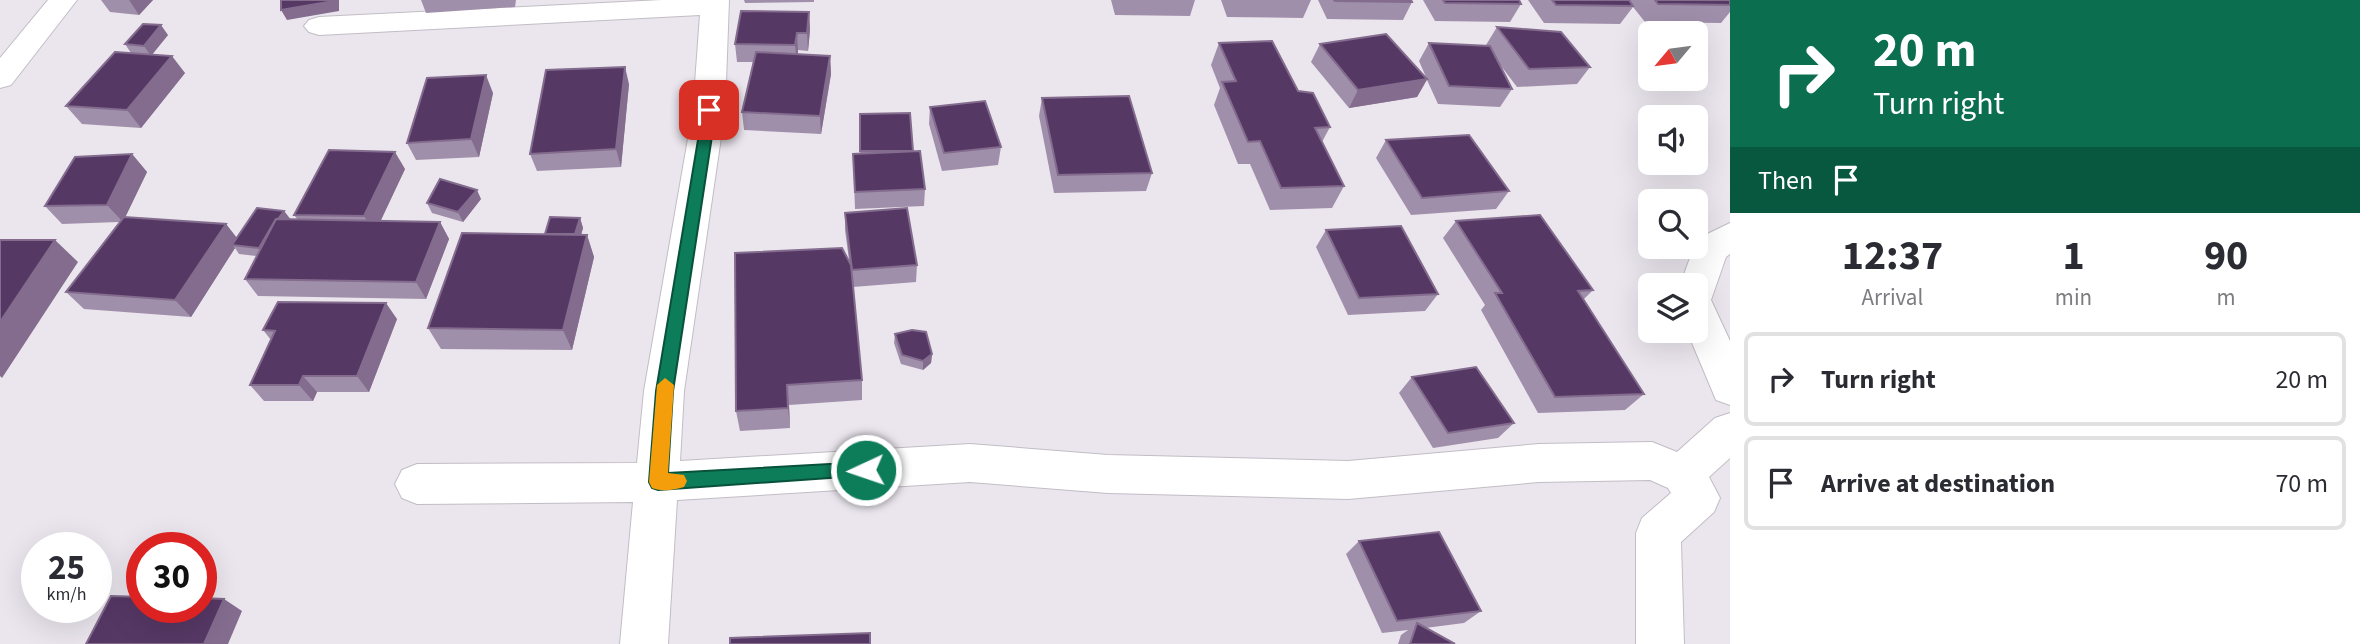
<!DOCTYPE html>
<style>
body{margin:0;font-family:"Source Sans 3",sans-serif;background:#f7f7f7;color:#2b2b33;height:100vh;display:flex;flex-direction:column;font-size:26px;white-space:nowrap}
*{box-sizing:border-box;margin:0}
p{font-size:23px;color:#7c7c81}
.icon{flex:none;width:38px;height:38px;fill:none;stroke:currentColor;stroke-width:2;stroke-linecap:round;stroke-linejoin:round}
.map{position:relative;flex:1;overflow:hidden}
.details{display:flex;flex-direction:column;background:#fff;width:630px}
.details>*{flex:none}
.banner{background:#0b6e4f;color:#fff;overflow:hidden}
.needle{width:46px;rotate:241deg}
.buttons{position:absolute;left:1638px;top:21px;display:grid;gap:14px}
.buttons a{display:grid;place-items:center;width:70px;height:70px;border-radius:10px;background:#fff;box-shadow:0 7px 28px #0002;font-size:35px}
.speed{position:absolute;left:21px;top:532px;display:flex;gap:14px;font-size:35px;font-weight:700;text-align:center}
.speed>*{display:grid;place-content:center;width:91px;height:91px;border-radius:50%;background:#fff;box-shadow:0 7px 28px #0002;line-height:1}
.speed small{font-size:18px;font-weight:400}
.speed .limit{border:10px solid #d22;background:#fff;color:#111}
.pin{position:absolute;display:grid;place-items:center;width:60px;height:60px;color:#fff;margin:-30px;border-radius:14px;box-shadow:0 4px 10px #0006}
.me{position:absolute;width:77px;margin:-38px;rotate:267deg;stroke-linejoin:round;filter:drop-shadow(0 0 5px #0008)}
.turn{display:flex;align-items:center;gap:24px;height:147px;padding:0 28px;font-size:32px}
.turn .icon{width:91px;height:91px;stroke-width:2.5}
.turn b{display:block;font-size:49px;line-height:60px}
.then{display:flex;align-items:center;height:66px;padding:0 28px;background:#0003;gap:14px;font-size:26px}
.eta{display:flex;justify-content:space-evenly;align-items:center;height:119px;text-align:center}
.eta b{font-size:42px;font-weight:700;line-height:49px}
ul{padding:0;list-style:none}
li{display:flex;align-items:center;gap:21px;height:94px;margin:0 14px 10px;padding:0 14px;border:4px solid #e1e1e2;border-radius:10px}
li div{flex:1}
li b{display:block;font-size:26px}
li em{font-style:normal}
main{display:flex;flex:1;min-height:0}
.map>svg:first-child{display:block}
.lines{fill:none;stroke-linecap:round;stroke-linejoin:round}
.minor-casing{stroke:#c2bdc5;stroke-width:2}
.minor{fill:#fff;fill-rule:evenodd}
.wall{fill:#a08faa}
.shaded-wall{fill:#836c8e}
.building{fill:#563865;stroke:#836c8e;stroke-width:2}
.route{fill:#0d7d59;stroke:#08513a;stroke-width:2}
.slow{fill:#f59e0b}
</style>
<main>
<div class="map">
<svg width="1730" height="644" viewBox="0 0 1730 644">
<rect width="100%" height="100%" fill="#ebe6ee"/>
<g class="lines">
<defs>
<g id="minor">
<path d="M48,0H77L11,85L0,88V58Z"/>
<path d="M662,0H729L725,110L684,391L680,461L970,444L1108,455L1348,461L1539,444L1652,442L1677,452L1715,418L1730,413V458L1709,477L1720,498L1714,512L1681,542L1684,644H1636V533L1642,518L1671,493L1668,488L1650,480L1539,482L1348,499L1108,493L970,482L677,500L668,644H620L633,502L417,504L402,498L395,484L402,470L417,464L637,463L644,391L693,110L700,15L319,35L309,32L304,26L309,20L319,17Z"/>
<path d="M1730,223V254L1726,257L1711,300L1730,341V405L1716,400L1687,331H1696V285H1680L1697,239Z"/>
</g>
</defs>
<!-- minor casing -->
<use href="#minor" class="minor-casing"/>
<!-- minor -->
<use href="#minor" class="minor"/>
</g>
<!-- wall -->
<g class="wall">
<path d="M101,0H153L139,15L110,12Z"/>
<path d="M421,0H516L515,7L426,13Z"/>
<path d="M744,0H814V2L745,3Z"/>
<path d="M1111,0H1195L1190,16L1115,15Z"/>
<path d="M1221,0H1311L1303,18L1227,17Z"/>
<path d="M1318,0H1411L1412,2L1403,20L1327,19Z"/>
<path d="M1423,0H1519L1521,4L1510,22L1435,21Z"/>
<path d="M1528,0H1730V12L1721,23L1645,22L1633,7L1620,24L1544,23Z"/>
<path d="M809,12L810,30L808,51L798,50V54L830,56L831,74L821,134L744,130L742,112L753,62H737L735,44Z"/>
<path d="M1497,27L1590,67L1577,84L1517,87L1498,62L1512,89L1500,107L1438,104L1427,80L1417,97L1349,108L1311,62L1320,44L1426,77L1419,61L1429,43L1487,46L1486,45Z"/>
<path d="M168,35L152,54L185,73L141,128L82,124L66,106L131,53L125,44Z"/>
<path d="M1219,43L1298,91L1330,127L1322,142L1344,186L1332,208L1270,210L1250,164H1238L1214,105L1220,88L1211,65Z"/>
<path d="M629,84L621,167L537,171L530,154Z"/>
<path d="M493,93L479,157L416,160L407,143Z"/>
<path d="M1042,98L1152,173L1146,191L1054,193L1039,116Z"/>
<path d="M930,107L1001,147L998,165L942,171L929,124Z"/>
<path d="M860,114L913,152L925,189L924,206L855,209L853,154H860Z"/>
<path d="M1386,140L1509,191L1496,209L1411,215L1376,158Z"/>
<path d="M132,154L147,172L125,217L226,224L237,238L284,211L290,219L298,220L294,215L405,169L380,221L440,222L449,239L426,299L258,296L245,279L256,256L239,254L235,248L191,317L84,309L66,292L119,222L62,224L45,206Z"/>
<path d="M481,199L463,222L432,213L427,203Z"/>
<path d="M845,213L917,265L916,282L853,287L862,380V400L789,405L790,428L740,431L736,411L849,260L845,230Z"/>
<path d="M580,218L583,228L581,235H587L594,257L572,350L441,349L428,328L545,234Z"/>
<path d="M1456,221L1593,290L1583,300L1644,394L1625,410L1538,413L1481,310L1485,305L1443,238Z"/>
<path d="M1326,230L1438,294L1425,311L1348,315L1316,247Z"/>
<path d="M397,319L369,392H317L313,401H264L250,385L271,340L263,330Z"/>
<path d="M895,334L932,354L931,363L923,370L901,364L894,343Z"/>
<path d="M1412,377L1514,423L1498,438L1433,448L1399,393Z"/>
<path d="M1359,541L1481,611L1464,623L1425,628L1455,644H1398L1401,635L1408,630L1382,633L1346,554Z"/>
</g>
<!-- shaded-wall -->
<g class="shaded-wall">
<path d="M129,0H153L139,15Z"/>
<path d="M334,0H339V11L287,20L281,10Z"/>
<path d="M809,12L810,30L808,51L807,33Z"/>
<path d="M161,25L168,35L151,56L144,46Z"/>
<path d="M797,33L798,50L797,63L795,45Z"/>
<path d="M172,56L185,73L141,128L127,110Z"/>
<path d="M830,56L831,74L821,134L820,116Z"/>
<path d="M625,67L629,84L621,167L616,149Z"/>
<path d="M486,75L493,93L479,157L471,139Z"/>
<path d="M1427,79L1417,97L1349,108L1358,90Z"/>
<path d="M395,152L405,169L375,233L364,216Z"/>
<path d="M132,154L147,172L123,222L107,205Z"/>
<path d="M477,190L481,199L463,222L458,212Z"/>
<path d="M284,211L291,220L266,258L259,248Z"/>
<path d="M580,218L583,228L577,249L573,239Z"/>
<path d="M440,222L449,239L426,299L416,282Z"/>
<path d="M226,224L239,241L232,245L235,248L191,317L175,300Z"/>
<path d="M587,235L594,257L572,350L563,330Z"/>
<path d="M55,240L78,262L2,378L0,376V322Z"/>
<path d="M386,303L397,319L369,392L357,376Z"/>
<path d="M932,354L931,363L923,370V361Z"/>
<path d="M303,376L317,392L313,401L299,385Z"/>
<path d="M787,385L789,405L790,428L788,408Z"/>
<path d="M224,599L242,611L228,644H204Z"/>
</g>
<!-- building -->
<g class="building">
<path d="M281,0H334V1L281,10Z"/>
<path d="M1334,0H1411L1412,2L1335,1Z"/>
<path d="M1443,0H1519L1521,4L1445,3Z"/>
<path d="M1552,0H1629L1633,6L1556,5Z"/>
<path d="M1655,0H1730V5L1658,4Z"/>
<path d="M741,11L809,12L807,33H797L795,45L735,44Z"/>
<path d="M143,24L161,25L144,46L125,44Z"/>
<path d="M1497,27L1561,32L1590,67L1529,69Z"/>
<path d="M1386,34L1427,79L1358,90L1320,44Z"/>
<path d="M1272,41L1298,91L1313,93L1330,127L1315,128L1344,186L1281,188L1260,141L1248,142L1222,82L1236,81L1219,43Z"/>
<path d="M1429,43L1490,46L1512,89L1449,86Z"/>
<path d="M115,52L172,56L127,110L66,106Z"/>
<path d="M756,52L830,56L820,116L742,112Z"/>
<path d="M625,67L616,149L530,154L546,70Z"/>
<path d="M486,75L471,139L407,143L427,78Z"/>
<path d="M1129,96L1152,173L1058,175L1042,98Z"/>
<path d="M985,101L1001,147L944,153L930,107Z"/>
<path d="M910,113L913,151H860V114Z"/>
<path d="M1469,135L1509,191L1422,198L1386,140Z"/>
<path d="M329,150L395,152L364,216L294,215Z"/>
<path d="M920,151L925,189L855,192L853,154Z"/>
<path d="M132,154L107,205L45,206L75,157Z"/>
<path d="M440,179L477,190L458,212L427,203Z"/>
<path d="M257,208L284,211L278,219H276L259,248L232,245Z"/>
<path d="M907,208L917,265L852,270L845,213Z"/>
<path d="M1540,215L1593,290L1578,291L1644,394L1555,397L1495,293H1502L1456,221Z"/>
<path d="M124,217L226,224L175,300L66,292Z"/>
<path d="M550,217L580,218L575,234H545Z"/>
<path d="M276,219L440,222L416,282L245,279Z"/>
<path d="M1401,226L1438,294L1359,298L1326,230Z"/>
<path d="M462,233L587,235L563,330L428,328Z"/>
<path d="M0,240H55L0,322Z"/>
<path d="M842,248L851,265L862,380L787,385L788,408L736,411L735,253Z"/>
<path d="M278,302L386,303L357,376H303L299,385H250L275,331L263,330Z"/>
<path d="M912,330L926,332L932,354L923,361L902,355L895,334Z"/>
<path d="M1476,367L1514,423L1448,433L1412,377Z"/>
<path d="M1439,532L1481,611L1397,621L1359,541Z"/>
<path d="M111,596L142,597V607H201V598L224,599L204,644H86Z"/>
<path d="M1417,623L1455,644H1410Z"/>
<path d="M870,633V644H730V638Z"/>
</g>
<!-- route -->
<path class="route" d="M709,106L716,110L673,391L668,473L866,462L872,464L875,470L872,475L658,490L652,488L649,482L656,391L703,110Z"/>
<!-- slow -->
<path class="slow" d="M665,378L674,385L668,473L684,475L687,481L684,487C674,490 662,492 652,488L649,482L657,385Z"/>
</svg>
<div class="buttons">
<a><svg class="needle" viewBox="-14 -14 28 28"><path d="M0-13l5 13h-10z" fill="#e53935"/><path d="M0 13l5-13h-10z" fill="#7c7c81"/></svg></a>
<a><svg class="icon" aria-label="sound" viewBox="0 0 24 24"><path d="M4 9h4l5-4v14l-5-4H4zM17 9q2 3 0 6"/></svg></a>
<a><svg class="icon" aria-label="search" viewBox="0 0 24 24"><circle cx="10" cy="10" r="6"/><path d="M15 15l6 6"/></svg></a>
<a><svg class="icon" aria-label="layers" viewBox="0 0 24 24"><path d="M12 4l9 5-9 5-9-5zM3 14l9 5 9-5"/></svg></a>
</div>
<div class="speed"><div>25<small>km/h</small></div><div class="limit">30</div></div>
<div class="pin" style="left:709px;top:110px;background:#d93025"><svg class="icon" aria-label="arrive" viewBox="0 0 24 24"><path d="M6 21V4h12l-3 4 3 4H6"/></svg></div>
<svg class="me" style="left:866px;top:470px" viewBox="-20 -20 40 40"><circle r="17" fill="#0d7d59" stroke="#fff" stroke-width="3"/><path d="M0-11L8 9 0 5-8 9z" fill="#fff"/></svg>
</div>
<section class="details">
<div class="banner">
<div class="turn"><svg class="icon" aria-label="right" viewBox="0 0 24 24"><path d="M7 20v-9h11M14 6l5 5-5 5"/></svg><div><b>20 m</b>Turn right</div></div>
<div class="then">Then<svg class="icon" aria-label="arrive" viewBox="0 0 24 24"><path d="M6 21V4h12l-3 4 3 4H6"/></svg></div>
</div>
<div class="eta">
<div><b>12:37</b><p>Arrival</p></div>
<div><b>1</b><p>min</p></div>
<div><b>90</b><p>m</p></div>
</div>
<ul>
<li><svg class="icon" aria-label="right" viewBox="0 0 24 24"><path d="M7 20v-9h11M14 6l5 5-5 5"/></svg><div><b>Turn right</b></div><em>20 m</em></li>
<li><svg class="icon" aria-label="arrive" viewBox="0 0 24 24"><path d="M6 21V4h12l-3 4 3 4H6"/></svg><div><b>Arrive at destination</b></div><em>70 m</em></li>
</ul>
</section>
</main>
